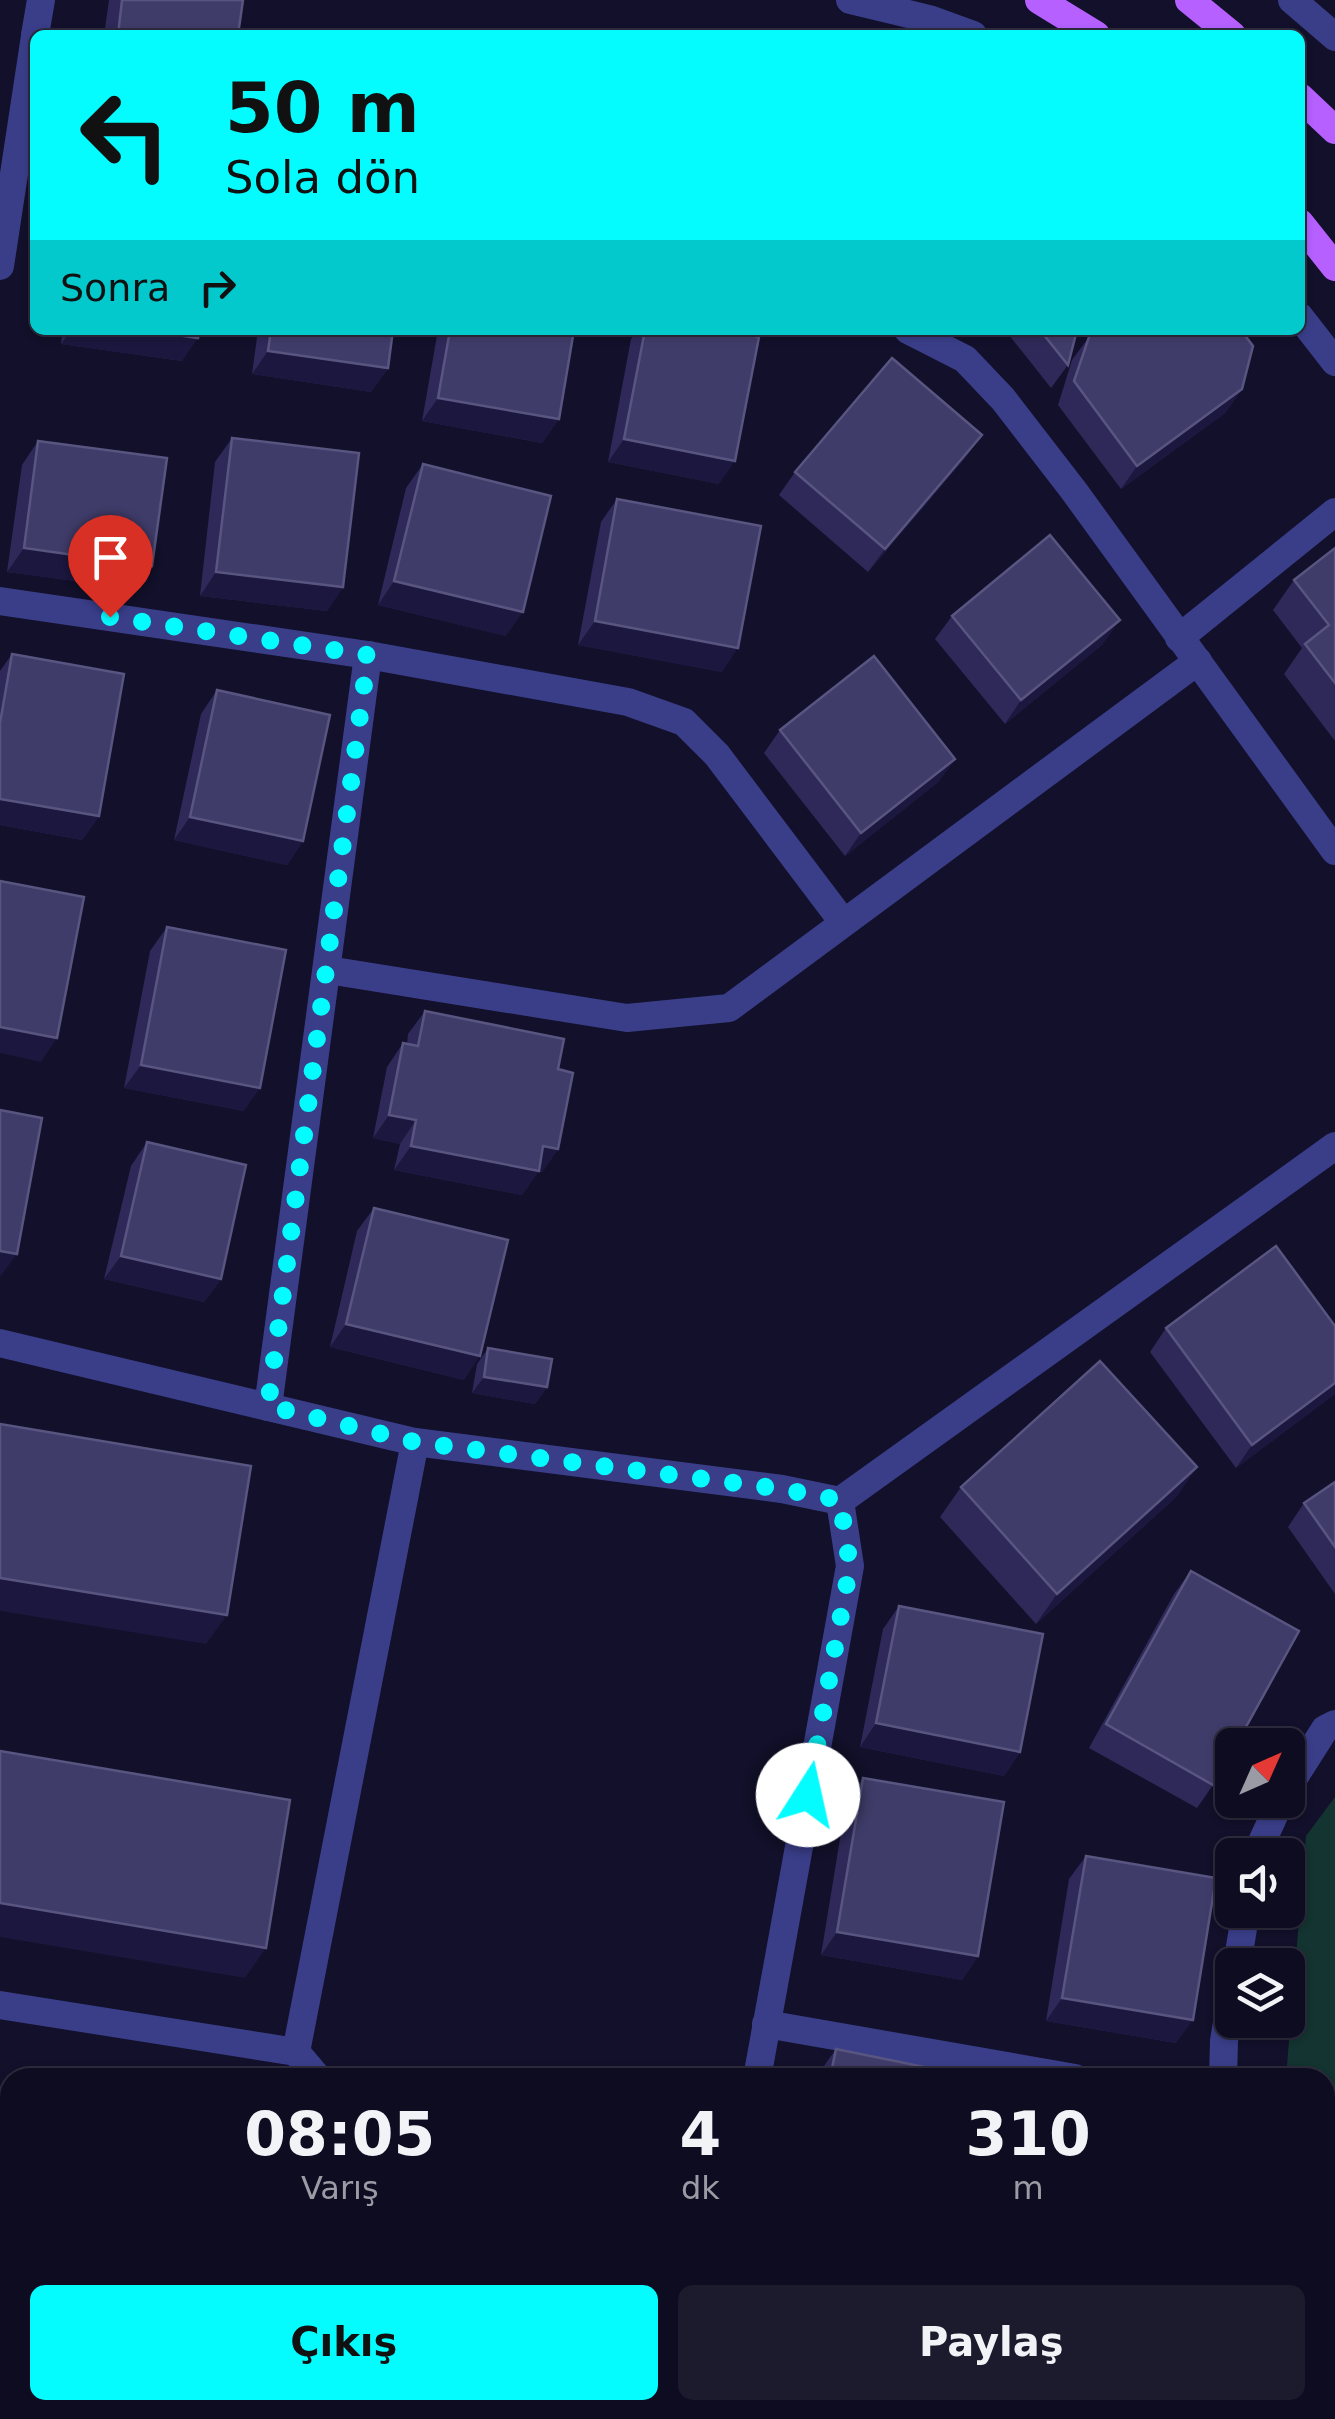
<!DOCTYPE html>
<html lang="tr">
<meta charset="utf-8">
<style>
body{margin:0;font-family:"DejaVu Sans",sans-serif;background:#1c1a2d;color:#f1f3f6;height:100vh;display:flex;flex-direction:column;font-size:38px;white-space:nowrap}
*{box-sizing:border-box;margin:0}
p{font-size:32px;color:#9b9ba5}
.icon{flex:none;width:55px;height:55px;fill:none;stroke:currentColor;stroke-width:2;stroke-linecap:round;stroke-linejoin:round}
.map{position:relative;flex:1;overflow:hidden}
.panel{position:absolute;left:0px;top:2068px;width:1335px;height:352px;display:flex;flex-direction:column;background:#0e0c20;border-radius:30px 30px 0 0;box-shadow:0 2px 8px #0004,0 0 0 2px #2e2c3e}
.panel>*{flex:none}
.top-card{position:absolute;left:30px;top:30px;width:1275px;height:305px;border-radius:15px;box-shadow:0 2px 8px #0004,0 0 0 2px #2e2c3e;background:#05fcff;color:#111;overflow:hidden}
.needle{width:65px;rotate:45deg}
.controls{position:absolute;left:1215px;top:1728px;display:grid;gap:20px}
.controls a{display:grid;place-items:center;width:90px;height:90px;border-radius:15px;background:#0e0c20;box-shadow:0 2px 8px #0004,0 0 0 2px #2e2c3e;font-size:50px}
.pin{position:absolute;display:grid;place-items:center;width:85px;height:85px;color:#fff;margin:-102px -42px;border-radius:50% 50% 50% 0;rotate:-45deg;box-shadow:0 0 10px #0007}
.pin .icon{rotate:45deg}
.me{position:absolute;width:110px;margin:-55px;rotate:10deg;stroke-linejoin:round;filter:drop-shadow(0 0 8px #0008)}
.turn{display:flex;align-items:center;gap:35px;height:210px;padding:0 30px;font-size:45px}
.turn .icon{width:130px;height:130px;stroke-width:2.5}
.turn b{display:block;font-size:70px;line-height:85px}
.then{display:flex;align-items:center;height:95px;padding:0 30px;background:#0003;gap:20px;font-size:38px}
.eta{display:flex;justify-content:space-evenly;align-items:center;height:170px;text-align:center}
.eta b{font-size:60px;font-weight:800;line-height:70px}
.action{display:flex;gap:20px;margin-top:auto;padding:20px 30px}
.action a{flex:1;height:115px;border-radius:15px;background:#05fcff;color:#111;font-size:40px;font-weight:800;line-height:115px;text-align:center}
.action a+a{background:#1c1a2d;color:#f1f3f6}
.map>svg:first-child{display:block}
.green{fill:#133430}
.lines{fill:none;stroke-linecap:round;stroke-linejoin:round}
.minor{stroke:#3a3e89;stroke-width:28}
.tertiary{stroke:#3a3e89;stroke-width:28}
.primary{stroke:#b560ff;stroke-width:28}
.wall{fill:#2e2958}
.shaded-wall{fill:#1b173e}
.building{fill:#403c6a;stroke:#585581;stroke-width:2.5}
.route{stroke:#05fcff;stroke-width:18;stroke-dasharray:0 32.4}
</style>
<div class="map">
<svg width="1335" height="2419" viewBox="0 0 1335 2419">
<rect width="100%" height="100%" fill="#12102a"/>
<!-- green -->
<path class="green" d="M1335,1797V2419H1287L1286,2410H1325V2078L1286,2077L1306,1836Z"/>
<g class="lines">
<!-- minor -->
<g class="minor">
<path d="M35,35L41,0"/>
<path d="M0,266L35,36"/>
<path d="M908,330L965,359L1003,399L1074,491L1335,851"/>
<path d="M0,601L368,655L628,702L684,722L717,755L843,922"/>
<path d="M1179,638L1335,512"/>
<path d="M328,970L627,1018L729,1008L1198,661"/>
<path d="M0,1343L415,1442L782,1489L840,1501L1335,1146"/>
<path d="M268,1407L368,655"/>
<path d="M1288,1787L1325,1729L1335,1724"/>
<path d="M1256,1855L1281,1800"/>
<path d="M1237,1965L1246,1910"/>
<path d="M0,2005L296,2052"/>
<path d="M766,2024L1075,2078"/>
<path d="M318,2078L296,2052L415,1442"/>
<path d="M757,2078L850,1566L840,1501"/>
<path d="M1223,2078L1224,2041L1232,1992"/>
<path d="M1210,2410L1215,2419"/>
<path d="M277,2419L290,2410"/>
<path d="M687,2419L689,2410"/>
</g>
<!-- tertiary -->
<g class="tertiary">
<path d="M850,0L929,19L973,35"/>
<path d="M1292,0L1335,37"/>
<path d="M1300,317L1335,362"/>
</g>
<!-- primary -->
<g class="primary">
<path d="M1039,0L1096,35"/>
<path d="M1189,0L1232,35"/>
<path d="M1300,97L1335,130"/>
<path d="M1300,223L1335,267"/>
</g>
</g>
<!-- wall -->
<g class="wall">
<path d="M109,0H243L238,35H104Z"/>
<path d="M63,330H200L182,361L61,344Z"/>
<path d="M258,330H393L388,368L371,392L252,374Z"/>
<path d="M438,330H574L559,419L542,443L422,421Z"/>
<path d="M638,330H723L719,484L608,462L631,339Z"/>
<path d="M1005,330H1077L1068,365L1051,388Z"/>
<path d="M1089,337L1242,389L1225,413L1121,489L1058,405L1072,360Z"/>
<path d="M982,435L965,458L868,572L779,495L795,472Z"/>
<path d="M232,438L343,587L327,611L200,596L215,462Z"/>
<path d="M38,441L136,589L7,572L22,465Z"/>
<path d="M423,464L506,636L378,605L406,488Z"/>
<path d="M617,499L722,672L578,645L601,522Z"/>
<path d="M1335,548V741L1284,674L1302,648L1273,610L1294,580Z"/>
<path d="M952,616L1103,644L1005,724L935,639Z"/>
<path d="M12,654L99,816L82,840L0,825V671Z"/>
<path d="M217,690L303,841L287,865L174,840L201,714Z"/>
<path d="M780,730L955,759L938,782L845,856L764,753Z"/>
<path d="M167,927L244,1111L124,1088L150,951Z"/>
<path d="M425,1011L558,1069V1149L542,1172H538L522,1195L394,1170L400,1144L373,1138L387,1067L403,1043L407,1044L408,1034Z"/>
<path d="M147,1142L221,1279L204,1302L104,1279L131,1166Z"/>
<path d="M374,1208L464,1380L330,1347L357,1231Z"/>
<path d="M1166,1328L1335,1394L1236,1468L1150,1352Z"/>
<path d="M488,1348L547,1387L535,1404L472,1393L477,1364Z"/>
<path d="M1197,1467L1176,1497L1036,1624L940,1517L961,1487Z"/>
<path d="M1335,1482V1594L1288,1527L1304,1503Z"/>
<path d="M1191,1571L1213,1785L1197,1808L1089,1748L1174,1594Z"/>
<path d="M899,1606L1020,1752L1004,1776L860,1747L883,1629Z"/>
<path d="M863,1778L978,1956L962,1980L821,1955L846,1802Z"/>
<path d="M1086,1856L1176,2043L1046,2021L1069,1879Z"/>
<path d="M836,2049L958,2078H819V2073Z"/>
<path d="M468,2410H615L610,2419H463Z"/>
</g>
<!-- shaded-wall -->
<g class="shaded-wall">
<path d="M71,330H144L198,338L182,361L61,344Z"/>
<path d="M268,351L388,368L371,392L252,374Z"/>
<path d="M1242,389L1225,413L1121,489L1137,466Z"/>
<path d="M438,398L559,419L542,443L422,421Z"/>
<path d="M982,435L965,458L868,572L885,549Z"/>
<path d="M624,439L735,461L719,484L608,462Z"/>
<path d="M24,548L152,566L136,589L7,572Z"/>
<path d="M216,572L343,587L327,611L200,596Z"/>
<path d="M394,581L523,612L506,636L378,605Z"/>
<path d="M1120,620L1103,644L1005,724L1021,700Z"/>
<path d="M595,621L738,648L722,672L578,645Z"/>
<path d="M955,759L938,782L845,856L861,833Z"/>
<path d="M0,799L99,816L82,840L0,825Z"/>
<path d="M190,817L303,841L287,865L174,840Z"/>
<path d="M0,1027L57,1038L41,1062L0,1053Z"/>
<path d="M141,1065L260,1088L244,1111L124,1088Z"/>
<path d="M389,1115L416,1120L400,1144L373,1138Z"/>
<path d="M411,1146H543L558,1149L542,1172H538L522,1195L394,1170Z"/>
<path d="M0,1251L17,1254L0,1277Z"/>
<path d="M121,1256L221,1279L204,1302L104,1279Z"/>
<path d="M346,1324L480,1356L464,1380L330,1347Z"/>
<path d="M484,1377L547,1387L535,1404L472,1393Z"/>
<path d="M1335,1383V1394L1236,1468L1252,1445Z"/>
<path d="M1197,1467L1176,1497L1036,1624L1057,1594Z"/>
<path d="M0,1578L227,1615L206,1644L0,1611Z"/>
<path d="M876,1723L1020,1752L1004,1776L860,1747Z"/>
<path d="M0,1903L266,1948L245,1978L0,1937Z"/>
<path d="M837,1932L978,1956L962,1980L821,1955Z"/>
<path d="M1062,1998L1193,2020L1176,2043L1046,2021Z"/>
<path d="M0,2295L10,2297V2312L8,2315L0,2313Z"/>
</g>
<!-- building -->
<g class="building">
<path d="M122,0H243L238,35H118Z"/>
<path d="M144,330H200L198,338Z"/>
<path d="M271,330H393L388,368L268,351Z"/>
<path d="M450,330H574L559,419L438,398Z"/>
<path d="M645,330H723L759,337L735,461L624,439Z"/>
<path d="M1040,330H1077L1068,365Z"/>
<path d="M1098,330H1241L1253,346L1242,389L1137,466L1074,381L1089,337Z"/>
<path d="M892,358L982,435L885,549L795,472Z"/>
<path d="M232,438L359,453L343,587L216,572Z"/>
<path d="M38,441L167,458L152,566L24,548Z"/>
<path d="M423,464L551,496L523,612L394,581Z"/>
<path d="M617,499L761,526L738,648L595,621Z"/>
<path d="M1050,535L1120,620L1021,700L952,616Z"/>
<path d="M1335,548V683L1305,644L1329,625L1294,580Z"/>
<path d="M12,654L124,674L99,816L0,799V723Z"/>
<path d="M874,656L955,759L861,833L780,730Z"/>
<path d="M217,690L330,715L303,841L190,817Z"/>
<path d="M0,881L84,897L57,1038L0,1027Z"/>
<path d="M167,927L286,950L260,1088L141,1065Z"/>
<path d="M425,1011L564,1039L558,1069L573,1073L558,1149L543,1146L539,1171L411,1146L416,1120L389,1115L403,1043L418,1046Z"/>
<path d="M0,1110L42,1118L17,1254L0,1251Z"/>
<path d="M147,1142L246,1165L221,1279L121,1256Z"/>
<path d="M374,1208L508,1240L480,1356L346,1324Z"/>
<path d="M1276,1246L1335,1326V1383L1252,1445L1166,1328Z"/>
<path d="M488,1348L552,1359L547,1387L484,1377Z"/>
<path d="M1100,1361L1197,1467L1057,1594L961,1487Z"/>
<path d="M0,1424L251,1466L227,1615L0,1578Z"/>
<path d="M1335,1482V1547L1304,1503Z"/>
<path d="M1191,1571L1299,1631L1236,1745H1232V1750L1213,1785L1106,1724Z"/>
<path d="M899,1606L1043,1634L1020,1752L876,1723Z"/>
<path d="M0,1751L290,1800L266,1948L0,1903Z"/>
<path d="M863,1778L1004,1802L978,1956L837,1932Z"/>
<path d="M1086,1856L1216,1878L1193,2020L1062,1998Z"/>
<path d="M836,2049L959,2074L958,2078H830Z"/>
<path d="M171,2070L200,2078H169Z"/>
<path d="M1,2198L10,2200V2297L0,2295Z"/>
<path d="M10,2378V2410H138L133,2417L135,2419H0V2391Z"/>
<path d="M484,2410H615L610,2419H500Z"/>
<path d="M1046,2410H1149L1156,2419H1034Z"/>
</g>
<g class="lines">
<!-- route -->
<path class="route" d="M110,617L368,655L268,1406L415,1442L782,1489L840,1500L850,1566L808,1795"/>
</g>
</svg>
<div class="controls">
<a><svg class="needle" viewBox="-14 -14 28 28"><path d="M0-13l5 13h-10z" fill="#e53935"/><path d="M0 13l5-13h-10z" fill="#9b9ba5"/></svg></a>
<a><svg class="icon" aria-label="sound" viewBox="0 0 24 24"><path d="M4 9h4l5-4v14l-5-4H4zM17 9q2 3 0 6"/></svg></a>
<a><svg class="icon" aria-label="layers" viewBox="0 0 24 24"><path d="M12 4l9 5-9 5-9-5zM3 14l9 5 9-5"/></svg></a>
</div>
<div class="pin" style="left:110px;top:617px;background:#d93025"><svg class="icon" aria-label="arrive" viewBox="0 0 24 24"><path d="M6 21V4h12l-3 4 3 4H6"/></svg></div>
<svg class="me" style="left:808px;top:1795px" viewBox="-20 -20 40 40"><circle r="19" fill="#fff"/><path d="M0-13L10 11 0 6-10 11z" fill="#05fcff"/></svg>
<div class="top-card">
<div class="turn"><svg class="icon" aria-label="left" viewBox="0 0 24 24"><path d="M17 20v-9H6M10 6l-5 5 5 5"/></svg><div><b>50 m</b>Sola dön</div></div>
<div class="then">Sonra<svg class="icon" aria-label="right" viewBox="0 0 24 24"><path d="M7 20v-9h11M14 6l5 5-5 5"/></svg></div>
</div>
<section class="panel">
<div class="eta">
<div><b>08:05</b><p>Varış</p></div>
<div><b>4</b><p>dk</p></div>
<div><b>310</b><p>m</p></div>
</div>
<div class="action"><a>Çıkış</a><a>Paylaş</a></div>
</section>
</div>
